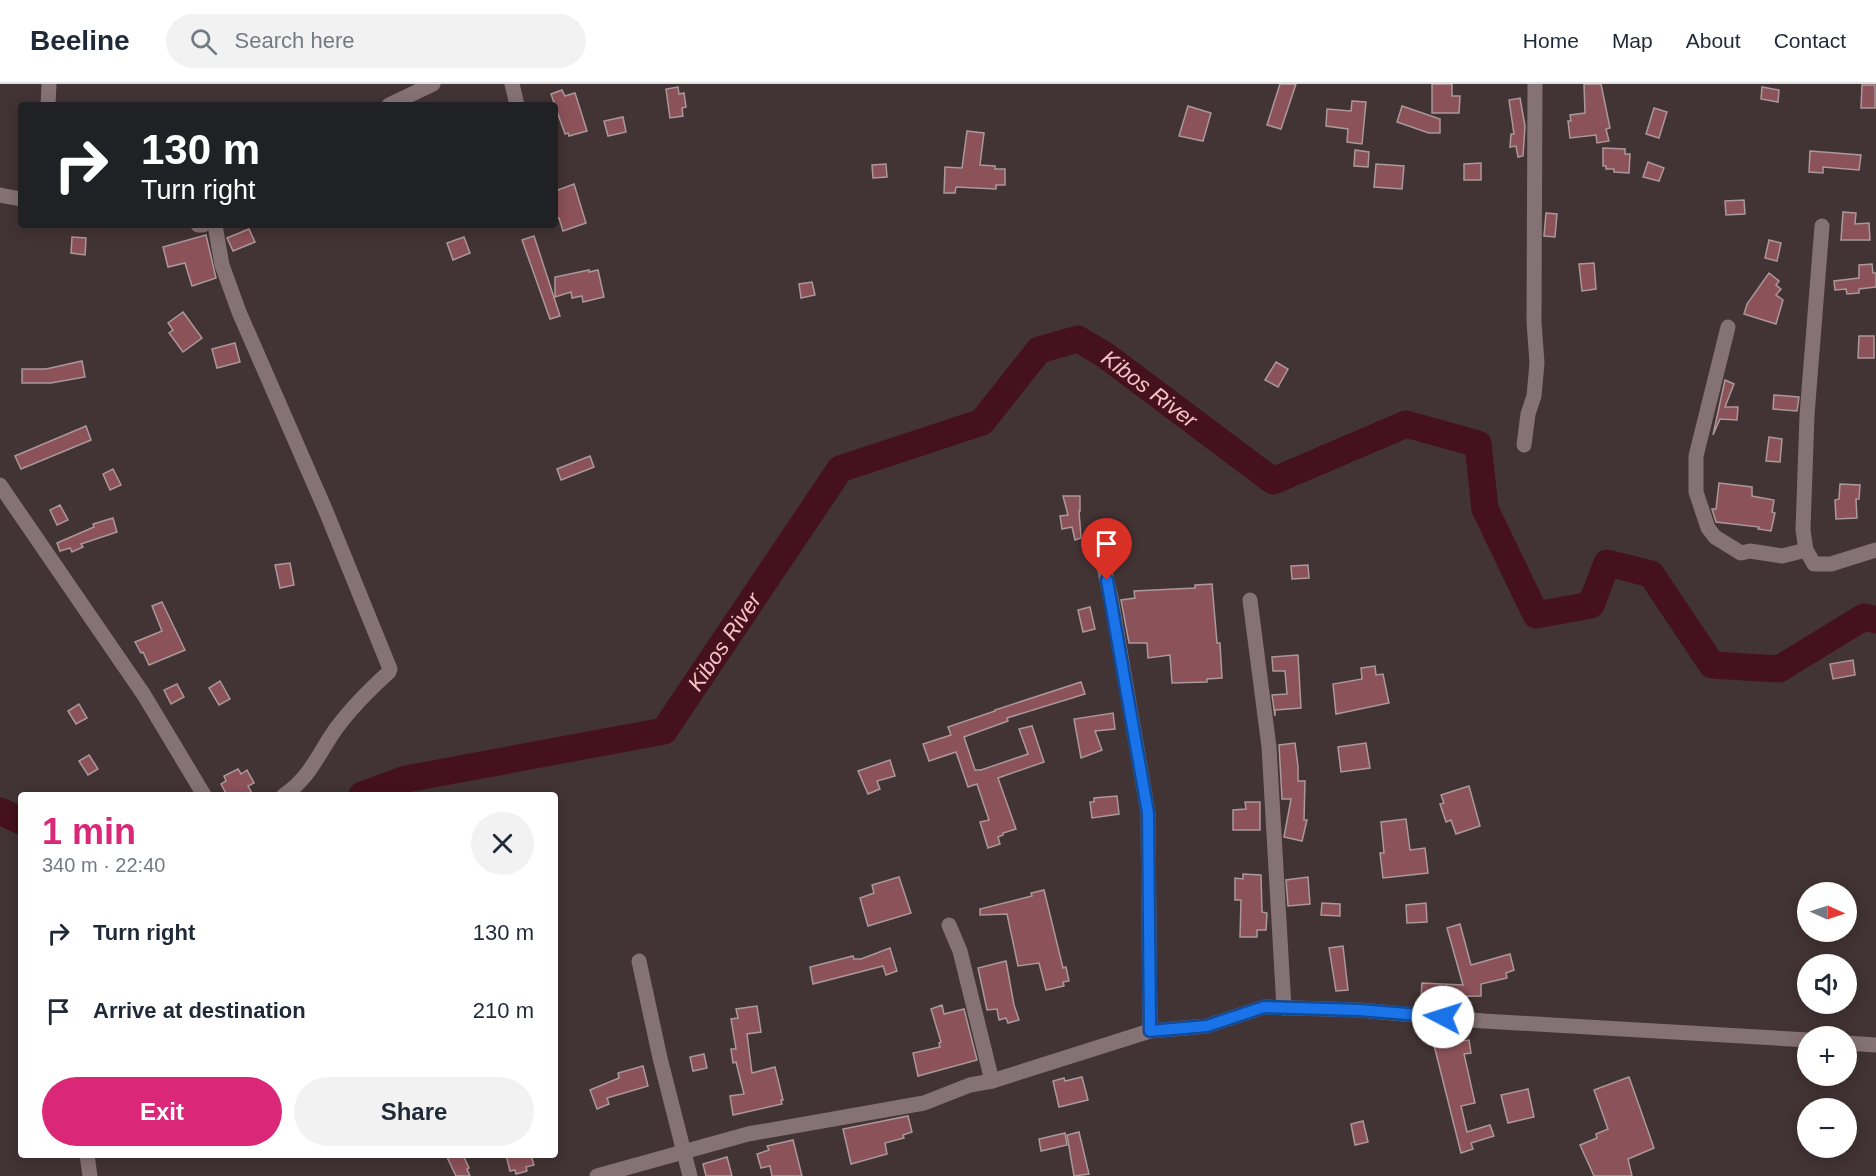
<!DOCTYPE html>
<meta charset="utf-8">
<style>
body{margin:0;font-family:Arial,sans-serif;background:#f2f2f3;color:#1f2937;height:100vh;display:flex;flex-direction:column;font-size:22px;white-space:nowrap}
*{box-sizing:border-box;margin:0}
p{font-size:20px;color:#747a83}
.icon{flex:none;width:33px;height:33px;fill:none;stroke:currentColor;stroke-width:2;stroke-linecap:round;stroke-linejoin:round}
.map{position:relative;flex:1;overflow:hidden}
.sheet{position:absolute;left:18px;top:708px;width:540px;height:366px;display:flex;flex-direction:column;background:#fff;border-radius:6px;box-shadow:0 3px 15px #0003}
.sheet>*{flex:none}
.guide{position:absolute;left:18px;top:18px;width:540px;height:126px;border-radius:6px;box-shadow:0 3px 15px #0003;background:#202124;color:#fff;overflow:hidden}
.needle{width:39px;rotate:93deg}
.fabs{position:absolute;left:1797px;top:798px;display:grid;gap:12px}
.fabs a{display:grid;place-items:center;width:60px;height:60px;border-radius:50%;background:#fff;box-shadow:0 3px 15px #0003;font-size:30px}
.pin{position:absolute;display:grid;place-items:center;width:51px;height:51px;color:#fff;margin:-62px -26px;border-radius:50% 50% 50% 0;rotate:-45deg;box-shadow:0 0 6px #0007}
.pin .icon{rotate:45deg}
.me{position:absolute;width:66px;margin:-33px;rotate:275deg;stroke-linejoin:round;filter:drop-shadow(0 0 4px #0008)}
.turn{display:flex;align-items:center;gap:21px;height:126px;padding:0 24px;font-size:27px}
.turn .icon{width:78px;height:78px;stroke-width:2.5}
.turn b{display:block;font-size:42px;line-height:51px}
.round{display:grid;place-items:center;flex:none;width:63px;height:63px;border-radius:32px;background:#f2f2f3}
.headline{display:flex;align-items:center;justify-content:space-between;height:102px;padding:0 24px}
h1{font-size:36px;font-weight:800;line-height:45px;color:#db2777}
.cta{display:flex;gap:12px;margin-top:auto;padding:12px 24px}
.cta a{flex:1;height:69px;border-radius:36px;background:#db2777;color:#fff;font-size:24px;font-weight:800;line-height:69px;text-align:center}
.cta a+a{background:#f2f2f3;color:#1f2937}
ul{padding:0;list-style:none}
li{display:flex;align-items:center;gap:18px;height:78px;padding:0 24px}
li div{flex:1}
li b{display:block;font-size:22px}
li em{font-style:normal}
header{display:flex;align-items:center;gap:36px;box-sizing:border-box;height:84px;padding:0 30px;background:#fff;border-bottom:2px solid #e0e1e3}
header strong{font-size:28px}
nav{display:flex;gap:33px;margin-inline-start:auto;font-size:21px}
.search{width:420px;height:54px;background:#f2f2f3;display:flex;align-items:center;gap:15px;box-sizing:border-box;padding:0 21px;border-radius:33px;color:#747a83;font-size:22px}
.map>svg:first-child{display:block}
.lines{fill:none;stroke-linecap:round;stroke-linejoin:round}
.river{stroke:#45111c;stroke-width:27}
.building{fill:#8c5259;stroke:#ab989a;stroke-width:1.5}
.minor{stroke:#857274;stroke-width:15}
.route-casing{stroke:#114b97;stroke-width:15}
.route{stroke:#1a73e8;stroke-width:10}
.labels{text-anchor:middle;stroke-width:4.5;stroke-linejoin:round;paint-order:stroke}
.water-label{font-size:22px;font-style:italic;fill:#f9c0c5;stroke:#38292a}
</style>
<header>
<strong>Beeline</strong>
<div class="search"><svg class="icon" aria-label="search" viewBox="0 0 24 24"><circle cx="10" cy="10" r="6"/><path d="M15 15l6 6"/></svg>Search here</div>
<nav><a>Home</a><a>Map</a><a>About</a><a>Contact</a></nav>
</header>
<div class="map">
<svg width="1876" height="1092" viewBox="0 0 1876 1092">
<rect width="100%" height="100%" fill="#423334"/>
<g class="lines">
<!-- river -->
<g class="river">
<path id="s1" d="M362,711L406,695L664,647L840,385L982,338L1039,266L1078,255L1105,271L1273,397L1406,340L1478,360L1485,425L1536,531L1591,521L1607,479L1651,490L1712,581L1779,585L1864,533L1876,536"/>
<path d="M0,727L21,737"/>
</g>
</g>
<!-- building -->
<g class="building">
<path d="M1280,0H1296L1281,45L1267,41Z"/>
<path d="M1432,0H1452V12H1460L1459,29H1432Z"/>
<path d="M1584,0H1601L1610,44L1606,45L1609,57L1597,59L1596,51L1570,54L1568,37H1571L1570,31L1585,29Z"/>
<path d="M1862,1H1875V24H1861Z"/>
<path d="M678,3L679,10L684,9L686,23L682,24L683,32L670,34L666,5Z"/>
<path d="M1762,3L1779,6L1778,18L1761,15Z"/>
<path d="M562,6L565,12L575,9L587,47L569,52L568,49L565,50L551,10Z"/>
<path d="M1520,14L1525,42L1523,72L1518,73L1516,62L1510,63L1511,50H1514L1509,16Z"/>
<path d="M1352,17L1366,18L1362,60L1347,58L1348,45L1326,42L1327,25L1351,27Z"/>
<path d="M1188,22L1211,29L1203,57L1179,52Z"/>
<path d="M1402,22L1440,35V49H1429L1397,38Z"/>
<path d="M1654,24L1667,28L1659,54L1646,50Z"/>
<path d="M623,33L626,48L608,52L604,37Z"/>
<path d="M967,47L984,49L980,81L995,82V85H1005V101H996V105L956,103L955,109H944L945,83L962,84Z"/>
<path d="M1603,64L1625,65V70H1630L1629,89L1614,88V85H1606V82H1603Z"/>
<path d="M1355,66L1369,68L1368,83L1354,82Z"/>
<path d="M1810,67L1861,71L1859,86L1823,83V89L1809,88Z"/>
<path d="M1648,78L1664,84L1659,97L1643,93Z"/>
<path d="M1481,79V96H1464V80Z"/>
<path d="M886,80L887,93L873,94L872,81Z"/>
<path d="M1376,80L1404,82L1402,105L1374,103Z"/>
<path d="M574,100L586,139L563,147L559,134L555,135V107Z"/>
<path d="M1744,116L1745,130L1726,131L1725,117Z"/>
<path d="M1843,128L1856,129L1855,140L1869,139L1870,156H1841Z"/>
<path d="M1546,129L1557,130L1555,153L1544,152Z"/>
<path d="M249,145L255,158L233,167L227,154Z"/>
<path d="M206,151L216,194L192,202L185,179L168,183L163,163Z"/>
<path d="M534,152L560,232L550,235L522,156Z"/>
<path d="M72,153L86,154L85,171L71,169Z"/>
<path d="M464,153L470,169L453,176L447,159Z"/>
<path d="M1769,156L1781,159L1777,177L1765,174Z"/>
<path d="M1594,179L1596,205L1582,207L1579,180Z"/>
<path d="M1872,180L1873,189H1876V203L1859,205V209L1847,210L1846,205L1835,206L1834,197L1859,194V181Z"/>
<path d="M589,186V188L598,186L604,213L583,218L582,212L572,214L571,208L555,213V193Z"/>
<path d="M1769,189L1779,197L1776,201L1781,205L1776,211L1783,216L1776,240L1744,230L1747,220Z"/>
<path d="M812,198L815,211L801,214L799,200Z"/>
<path d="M183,228L202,254L183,268L169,249L173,246L168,239Z"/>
<path d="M1859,252H1874V274H1858Z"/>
<path d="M235,259L240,278L217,284L212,265Z"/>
<path d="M82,277L85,293L51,299H22V285H46Z"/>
<path d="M1276,278L1288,285L1278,303L1265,296Z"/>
<path d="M1725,296L1734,300L1725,323H1738L1737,336L1720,335L1713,351Z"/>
<path d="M1774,311L1799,313L1797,327L1773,325Z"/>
<path d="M86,342L91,356L21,385L15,372Z"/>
<path d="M1769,353L1782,355L1780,378L1766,377Z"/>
<path d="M590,372L594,383L561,396L557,385Z"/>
<path d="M113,385L121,401L110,406L103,390Z"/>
<path d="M1719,399L1752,403V412L1774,416L1772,428L1775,429L1771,447L1758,445L1759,443L1716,438L1712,425H1716Z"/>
<path d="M1840,400L1860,401L1859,415H1856L1857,434L1836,435L1835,416L1839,415Z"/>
<path d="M1063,412H1080V427H1079L1081,454L1075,456L1072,443L1062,445L1060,432L1068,431Z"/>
<path d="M60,421L68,436L57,441L50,426Z"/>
<path d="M113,434L117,448L81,460L83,463L72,468L70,464L60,467L57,459L94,443L93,440Z"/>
<path d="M290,479L294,501L280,504L275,481Z"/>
<path d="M1308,481L1309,494L1292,495L1291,482Z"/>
<path d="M1212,500L1217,559H1220L1222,594L1207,595V598L1172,599L1170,571L1148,574L1147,559H1129L1121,516L1135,514L1134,507L1195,504V501Z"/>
<path d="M162,518L185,566L149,581L143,568L141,569L135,558L162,547L152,522Z"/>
<path d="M1090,523L1095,545L1083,548L1078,526Z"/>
<path d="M1298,571L1301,624L1275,626V632L1272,611L1287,610L1285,587H1273L1272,573Z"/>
<path d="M1853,576L1855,591L1833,595L1830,580Z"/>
<path d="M1375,582L1376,591L1383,590L1389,619L1336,630L1333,600L1362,595L1361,584Z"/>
<path d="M220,597L230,615L219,621L209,604Z"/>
<path d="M1081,598L1085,610L1007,634L1008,637L964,653L975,686H981L1028,670L1019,645L1032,642L1044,678L998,694L1016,745L1003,749V751L998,753L1000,760L988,764L980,738L989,736L977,700L968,703L956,668L929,677L923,660L951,651L948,643L995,627V626Z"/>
<path d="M177,600L184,613L171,620L164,606Z"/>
<path d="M79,620L87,634L76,640L68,627Z"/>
<path d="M1113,629L1115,645L1095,647L1102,666L1081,674L1074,635Z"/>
<path d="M1295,659L1298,682V697H1305L1304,736H1307L1302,757L1284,753L1291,715H1282L1279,661Z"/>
<path d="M1366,659L1370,684L1341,688L1338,663Z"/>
<path d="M89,671L98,685L88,691L79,677Z"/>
<path d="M890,676L895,692L877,697L880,705L868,710L858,687Z"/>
<path d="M238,685L241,690L247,686L254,699L248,702L253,711H227L221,700L226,697L224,692Z"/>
<path d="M1469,702L1480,742L1456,750L1451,736L1446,738L1440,720L1444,719L1441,711Z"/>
<path d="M1117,712L1119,730L1092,734L1090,718H1094V714Z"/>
<path d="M1245,718H1260V746H1233V726L1246,725Z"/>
<path d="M1406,735L1410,766L1425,764L1428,789L1383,794L1380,769H1384L1381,738Z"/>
<path d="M1243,790L1261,791L1262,828L1267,829L1266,846H1257V853H1240L1241,816H1235V794L1243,795Z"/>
<path d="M899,793L911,829L868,842L860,814L874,809L872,801Z"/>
<path d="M1308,793L1310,820L1288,822L1286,796Z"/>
<path d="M1044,806L1063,884L1066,883L1069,897L1063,898L1064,902L1046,906L1039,879L1018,882L1007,830L980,831V825L1032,812L1031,809Z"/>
<path d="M1322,819L1340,820V832L1321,831Z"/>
<path d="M1426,819L1427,838L1407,839L1406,821Z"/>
<path d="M1460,840L1471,881L1510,870L1514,886L1506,889L1507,894L1481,900V912L1421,913L1422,899L1463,901L1447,844Z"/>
<path d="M1343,862L1348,906L1336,907L1329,864Z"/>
<path d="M890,864L897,887L886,891L883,882L813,900L810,883L853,872L854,875H861Z"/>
<path d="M1006,877L1014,921L1019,936L1008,939L1006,934L999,936L997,925L987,926L978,884Z"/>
<path d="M942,921L944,930L964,925L977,976L918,992L913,969L940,963L939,959L941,958L931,925Z"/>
<path d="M757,922L761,948L747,950L752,989L775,983L783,1016H781L782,1020L733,1031L730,1012L744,1010L736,978L733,979L731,965H736L731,935L738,934L736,925Z"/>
<path d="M1469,956L1471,969L1464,970L1475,1019L1461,1022L1467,1048L1490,1041L1494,1052L1471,1059L1473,1065L1461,1069L1434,961Z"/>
<path d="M704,970L707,984L693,987L690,973Z"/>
<path d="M643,982L648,1002L607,1014L609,1020L597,1025L590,1006L619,994L618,989Z"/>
<path d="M1082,993L1088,1016L1059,1023L1053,997L1064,994L1065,997Z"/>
<path d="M1629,993L1654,1064L1628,1075L1632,1092H1594L1580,1061L1597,1054L1596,1050L1608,1045L1594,1006Z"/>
<path d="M1528,1005L1534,1033L1508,1039L1501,1011Z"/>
<path d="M908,1032L912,1048L903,1051L904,1054L885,1059L887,1070L851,1080L843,1045Z"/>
<path d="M1363,1037L1368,1058L1355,1061L1351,1040Z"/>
<path d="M1079,1048L1089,1090L1074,1092L1067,1051Z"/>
<path d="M1065,1049L1067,1061L1041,1067L1039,1055Z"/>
<path d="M793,1056L802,1092H772L770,1082L761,1084L757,1070L769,1066L767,1062Z"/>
<path d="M446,1071H463L469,1084L467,1085L470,1092H456Z"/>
<path d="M506,1071H531L534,1081L526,1083L527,1087L516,1090L515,1086L510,1087Z"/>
<path d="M727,1073L732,1092H706L703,1080Z"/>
</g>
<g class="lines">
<!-- minor -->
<g class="minor">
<path d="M512,0L517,21"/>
<path d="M48,21L49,0"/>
<path d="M389,21L433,0"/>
<path d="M0,111L21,115"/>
<path d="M198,141H203"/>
<path d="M215,141L222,181L239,228L325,425L390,585L389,588C369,606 351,624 335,646C319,669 309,695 284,711"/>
<path d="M1728,243L1696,372V408L1708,444L1715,453L1741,469L1750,467L1782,472L1806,466L1814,480H1831L1876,466"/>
<path d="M1524,361L1528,330L1534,312L1537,279L1534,238L1535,0"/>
<path d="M0,401L144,611L204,711"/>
<path d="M1806,466L1803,446L1807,331L1822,142"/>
<path d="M1103,479L1111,514L1148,729L1150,947"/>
<path d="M1250,516L1269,663L1284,924"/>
<path d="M949,841L960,867L992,997"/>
<path d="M639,877L660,974L690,1092"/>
<path d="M1846,959L1876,961"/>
<path d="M87,1071L90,1092"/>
<path d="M597,1092L748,1050L924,1019L970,1001L992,997L1150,947L1207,942L1264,923L1359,926L1484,937L1808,956"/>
</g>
</g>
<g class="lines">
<defs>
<path id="route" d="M1107,496L1148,729L1150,947L1207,942L1264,923L1359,926L1443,933"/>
</defs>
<!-- route casing -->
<use href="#route" class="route-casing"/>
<!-- route -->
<use href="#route" class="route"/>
</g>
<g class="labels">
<!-- water labels -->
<g class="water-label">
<text dy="8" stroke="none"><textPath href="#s1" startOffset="994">Kibos River</textPath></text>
<text dy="8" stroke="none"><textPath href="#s1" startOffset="417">Kibos River</textPath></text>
</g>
</g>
</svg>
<div class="fabs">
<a><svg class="needle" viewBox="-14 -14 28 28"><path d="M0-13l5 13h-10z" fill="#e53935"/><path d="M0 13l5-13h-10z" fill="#747a83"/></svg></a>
<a><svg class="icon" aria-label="sound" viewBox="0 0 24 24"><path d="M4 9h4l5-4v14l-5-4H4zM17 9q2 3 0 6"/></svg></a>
<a>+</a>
<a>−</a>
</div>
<div class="pin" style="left:1107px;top:496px;background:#d93025"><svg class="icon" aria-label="arrive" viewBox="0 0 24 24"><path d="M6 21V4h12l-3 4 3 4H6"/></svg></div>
<svg class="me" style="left:1443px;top:933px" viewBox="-20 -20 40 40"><circle r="19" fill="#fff"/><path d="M0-13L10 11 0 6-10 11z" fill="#1a73e8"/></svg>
<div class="guide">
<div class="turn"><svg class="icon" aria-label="right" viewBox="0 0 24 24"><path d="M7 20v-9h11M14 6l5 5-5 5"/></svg><div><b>130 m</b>Turn right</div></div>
</div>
<section class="sheet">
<div class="headline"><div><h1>1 min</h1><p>340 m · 22:40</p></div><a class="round"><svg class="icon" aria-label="close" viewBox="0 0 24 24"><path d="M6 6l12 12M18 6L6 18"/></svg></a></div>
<ul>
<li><svg class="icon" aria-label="right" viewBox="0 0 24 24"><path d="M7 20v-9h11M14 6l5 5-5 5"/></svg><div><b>Turn right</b></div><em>130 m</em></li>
<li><svg class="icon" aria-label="arrive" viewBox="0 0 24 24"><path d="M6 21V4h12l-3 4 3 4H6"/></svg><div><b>Arrive at destination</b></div><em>210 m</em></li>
</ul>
<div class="cta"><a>Exit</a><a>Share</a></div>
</section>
</div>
